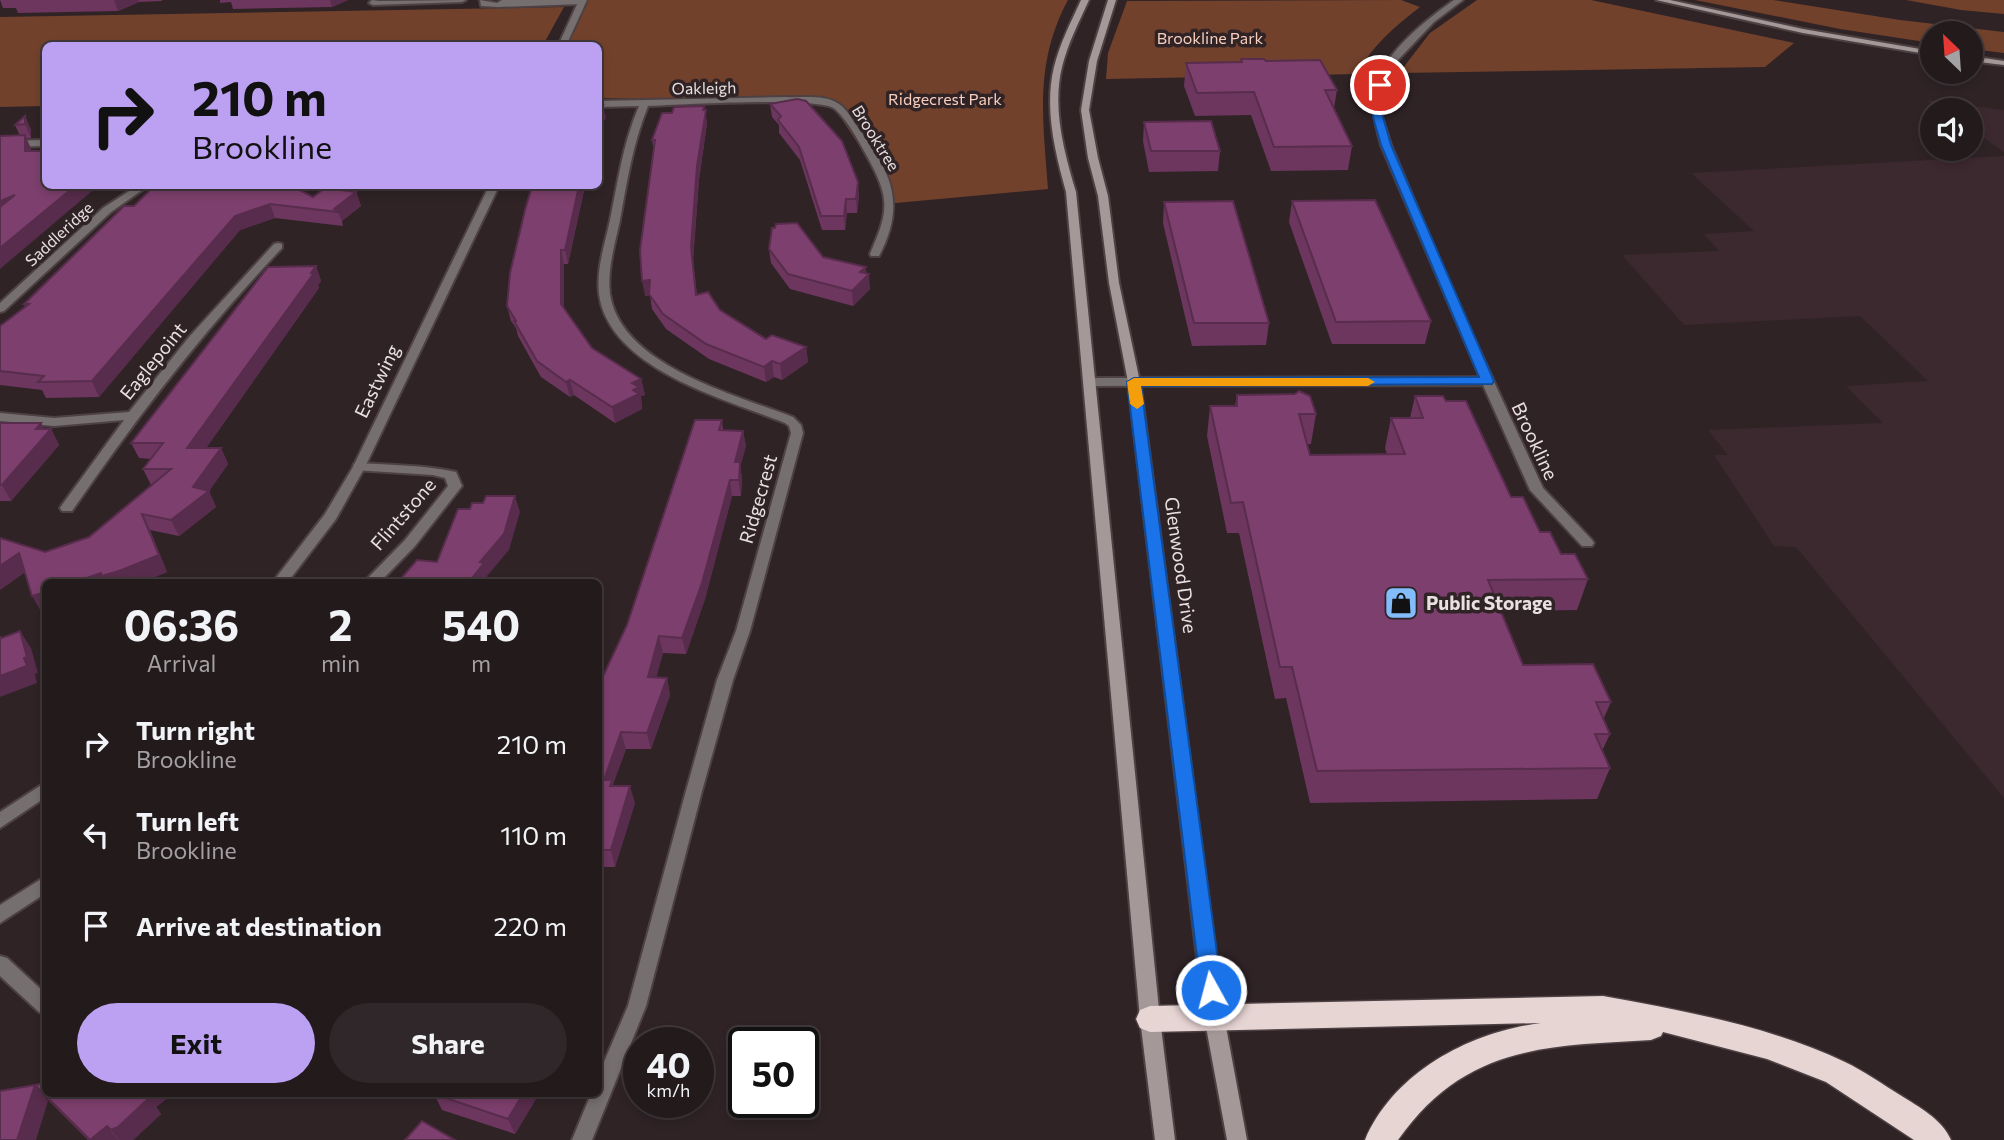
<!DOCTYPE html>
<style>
body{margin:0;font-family:Commissioner,sans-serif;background:#2f2729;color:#f1f3f6;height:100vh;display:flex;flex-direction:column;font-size:26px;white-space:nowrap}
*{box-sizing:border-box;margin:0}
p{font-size:23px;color:#a3a1a3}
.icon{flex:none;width:38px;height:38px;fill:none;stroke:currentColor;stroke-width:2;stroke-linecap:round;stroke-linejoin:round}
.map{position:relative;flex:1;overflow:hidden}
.side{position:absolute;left:42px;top:579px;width:560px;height:518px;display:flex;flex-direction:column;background:#231a1c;border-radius:10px;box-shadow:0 4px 10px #0003,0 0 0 2px #40383b}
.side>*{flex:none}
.top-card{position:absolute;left:42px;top:42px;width:560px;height:147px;border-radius:10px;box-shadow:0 4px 10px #0003,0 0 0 2px #40383b;background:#bca0f2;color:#111;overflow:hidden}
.needle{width:46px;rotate:335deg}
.controls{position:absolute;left:1920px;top:21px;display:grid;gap:14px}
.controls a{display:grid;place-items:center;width:63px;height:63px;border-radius:50%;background:#231a1c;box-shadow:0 4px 10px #0003,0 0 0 2px #40383b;font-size:35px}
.speed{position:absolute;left:623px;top:1027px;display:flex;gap:14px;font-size:35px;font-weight:700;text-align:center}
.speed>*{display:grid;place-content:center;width:91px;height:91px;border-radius:50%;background:#231a1c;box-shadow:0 4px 10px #0003,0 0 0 2px #40383b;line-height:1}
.speed small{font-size:18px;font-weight:400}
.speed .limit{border:4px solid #111;border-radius:10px;background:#fff;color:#111}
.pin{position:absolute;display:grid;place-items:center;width:60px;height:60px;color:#fff;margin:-30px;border:4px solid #fff;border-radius:50%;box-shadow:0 2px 7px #0007}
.me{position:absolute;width:77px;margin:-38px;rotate:353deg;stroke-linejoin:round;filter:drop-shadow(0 0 5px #0008)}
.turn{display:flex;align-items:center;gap:24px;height:147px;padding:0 35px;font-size:32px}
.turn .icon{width:91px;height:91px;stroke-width:2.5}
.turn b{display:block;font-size:49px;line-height:60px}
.eta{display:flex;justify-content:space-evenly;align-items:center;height:119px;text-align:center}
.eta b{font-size:42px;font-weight:700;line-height:49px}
.primary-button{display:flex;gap:14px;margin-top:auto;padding:14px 35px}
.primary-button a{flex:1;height:80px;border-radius:42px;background:#bca0f2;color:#111;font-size:28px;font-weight:700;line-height:80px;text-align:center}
.primary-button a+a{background:#2f2729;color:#f1f3f6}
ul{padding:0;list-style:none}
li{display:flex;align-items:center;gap:21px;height:91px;padding:0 35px}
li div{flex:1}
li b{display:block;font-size:26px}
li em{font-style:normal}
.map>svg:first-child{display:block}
.built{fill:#3c292f}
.green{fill:#72412c}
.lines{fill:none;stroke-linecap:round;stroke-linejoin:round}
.minor-casing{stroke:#4d4144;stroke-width:4}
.tertiary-casing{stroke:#4d4144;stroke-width:4}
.secondary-casing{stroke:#4d4144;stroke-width:4}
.motorway-casing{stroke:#4d4144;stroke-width:3}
.minor{fill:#766f6f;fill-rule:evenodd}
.tertiary{fill:#766f6f;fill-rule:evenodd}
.secondary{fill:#a49898;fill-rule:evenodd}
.motorway{fill:#e7d5d4;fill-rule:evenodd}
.wall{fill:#6c365e}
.shaded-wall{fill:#582c4c}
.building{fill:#7d3f6d;stroke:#582c4c;stroke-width:2}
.route{fill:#1a73e8;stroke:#114b97;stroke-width:2}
.slow{fill:#f59e0b}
.labels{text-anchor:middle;stroke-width:7;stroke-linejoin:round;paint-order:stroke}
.far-park-label{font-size:16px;fill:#f8cebd;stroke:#2f2326}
.far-street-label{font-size:16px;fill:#e9e0e2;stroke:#2f2326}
.street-label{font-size:19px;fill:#e9e0e2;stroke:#2f2326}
.poi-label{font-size:19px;font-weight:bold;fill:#e9e0e2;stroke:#2f2326;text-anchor:start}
</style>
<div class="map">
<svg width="2004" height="1140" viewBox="0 0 2004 1140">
<rect width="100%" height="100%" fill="#2f2326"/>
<!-- built -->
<g class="built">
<path d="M1926,100L2004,110V152L1971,129L1970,110H1942Z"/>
<path d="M2004,156V798L1796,547L1774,546L1714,455H1728L1708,430L1883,423L1846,386L1928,381L1860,316L1684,325L1622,255L1719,251L1704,234L1754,231L1691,173Z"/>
</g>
<!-- green -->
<g class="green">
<path d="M586,0H1068C1034,63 1043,120 1048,189L885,204L873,166L831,103L802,97L690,100L599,98L598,46H565Z"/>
<path d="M1401,0L1420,7C1394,27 1372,46 1357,74L1106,79L1108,53L1127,1Z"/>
<path d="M1477,0H1591L1794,43L1765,67L1399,73L1430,33Z"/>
<path d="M1695,0H1773L1900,20L2004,32V53L1971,49L1970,33H1932V43L1840,29Z"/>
<path d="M1906,0H2004V14L1961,10Z"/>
<path d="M564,7L543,45L46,46L45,106L0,107V17Z"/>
</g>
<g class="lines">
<defs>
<g id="minor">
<path d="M372,0L379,1L466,0L462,2L373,5L369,3Z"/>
<path d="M480,0L497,3L502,0H583L586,2L582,4L498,7L481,6Z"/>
<path d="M1454,0H1463L1434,22L1396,62L1384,85L1382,117L1391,145L1454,295L1543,488L1592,540L1594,543L1592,546H1582L1530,490L1483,385L1091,386L1085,382L1091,378L1480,377L1381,145C1376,126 1370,105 1376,85C1385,52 1427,19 1454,0Z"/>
<path d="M786,97C802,98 825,94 839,104C847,109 853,121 859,129C892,173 906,205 879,256H871L870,254C888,212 891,200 868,158C859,142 849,122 835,109C820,96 676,105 648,106C633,143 627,181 620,220C615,244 607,269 610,294C621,366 736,395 793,417L801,425L803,433L750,631L733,680L702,791L646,1006L592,1140H572L591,1094H598V1076L628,1006L686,791L717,680L736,631L791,433L789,426L785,423C725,399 609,369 599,294C596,269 605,244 610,220C618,181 623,143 639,106L598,107V101Z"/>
<path d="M46,140V146L0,147V141Z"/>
<path d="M137,186H148L111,212L4,311L0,312V303L103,208Z"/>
<path d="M278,243L282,244V248C204,330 136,418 72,511H62L60,508L62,505L124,420L54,426L0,421V413L54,418L129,412L189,337L274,244Z"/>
<path d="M359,463C391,465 424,465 456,472L462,486L415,546L379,583H363L405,540L448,486L445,478L433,475L354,470L353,467L354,464Z"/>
<path d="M46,876V893L0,923V905Z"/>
<path d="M0,956L7,958L46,994V1014L39,1012L0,976Z"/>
</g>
<g id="tertiary">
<path d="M579,0H587L566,46H558Z"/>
<path d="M489,186H499L365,467L336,519L287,583H272L325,514L353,467Z"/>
<path d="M46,782V797L0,828V812Z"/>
</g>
<g id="secondary">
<path d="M1081,0H1089C1079,22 1068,43 1062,67C1052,108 1064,152 1076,192L1160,1019L1175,1140H1155L1140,1019L1066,192C1055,152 1044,108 1054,67C1060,43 1071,22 1081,0Z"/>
<path d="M1108,0H1116L1097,61L1089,110L1098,158L1108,196L1119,283L1140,382L1224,1016L1247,1140H1227L1204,1016L1128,382L1109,283L1098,196L1088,158L1081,110L1089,61Z"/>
<path d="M1656,0H1670L1803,29L1932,51V55L1803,33Z"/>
<path d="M1970,56L2004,61V65L1970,61Z"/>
</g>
<path id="motorway" d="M1603,996C1685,1011 1769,1026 1845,1062C1864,1071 1882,1084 1900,1095C1919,1107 1942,1119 1951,1140H1914L1826,1082L1767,1059L1663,1032L1661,1036L1651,1040C1545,1046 1465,1045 1398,1140H1365C1394,1072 1470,1032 1541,1023L1150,1032L1140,1028L1136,1019L1140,1010L1150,1006Z"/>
</defs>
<!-- minor casing -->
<use href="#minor" class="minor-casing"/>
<!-- tertiary casing -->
<use href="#tertiary" class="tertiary-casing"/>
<!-- secondary casing -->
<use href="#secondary" class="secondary-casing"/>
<!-- motorway casing -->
<use href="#motorway" class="motorway-casing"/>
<!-- minor -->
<use href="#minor" class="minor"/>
<!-- tertiary -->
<use href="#tertiary" class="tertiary"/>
<!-- secondary -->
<use href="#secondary" class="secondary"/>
<!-- motorway -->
<use href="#motorway" class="motorway"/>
</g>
<!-- wall -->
<g class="wall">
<path d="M0,0H163L161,1L139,2L118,11L18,13L16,8H3Z"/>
<path d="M220,0H348L332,7L233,9L231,2L220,3Z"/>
<path d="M1241,59L1266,61L1337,90L1334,108L1352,146L1348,170L1271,171L1251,115L1195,116L1184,86L1186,63L1241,62Z"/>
<path d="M770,104L859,196L857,213H847L845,230H822L800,160L779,133V125L772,117Z"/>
<path d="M704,106L707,123L699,180L693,261L697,295L766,339L806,347L808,362L782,380L774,377L766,382L709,359L666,329L652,309L650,295L645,296L654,151L652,140L672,113Z"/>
<path d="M25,116L31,130V138H26L31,149L20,136L15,125Z"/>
<path d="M1144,122L1220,151L1218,171L1149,172L1143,141Z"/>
<path d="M532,186H585L568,264H564V309L592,348L641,379L645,395L641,396L642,409L615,423L574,395L570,397L541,377L518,336L516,328L511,321L507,306Z"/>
<path d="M356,192L361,206L342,221L343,226L275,218L240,230L99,397L46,398L42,390L0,385V326L25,307L24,304L124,206L313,197Z"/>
<path d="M1292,201L1431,321L1425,344H1332L1289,222Z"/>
<path d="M1164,202L1269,323L1266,345L1192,346L1163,223Z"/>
<path d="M769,249L823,257L866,273L870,289L853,306L790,289L771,263Z"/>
<path d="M316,266L321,281L318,285L319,288L206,448H221L228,464L209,491L216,507L179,536L150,530L167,572L140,583H46L42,613L25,572L0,590L45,552L89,537L152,485H151L143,469L151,459L139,458L131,443Z"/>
<path d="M1237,395L1316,414L1311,444H1307L1310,455H1387L1385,448L1391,418H1410L1415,396L1446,401L1511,497L1540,532L1561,554L1588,579L1577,610L1501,611L1523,665L1611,702L1603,720L1610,734L1602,751L1610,768L1597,799L1310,803L1286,698L1275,699L1239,533H1227L1207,436L1210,406H1235Z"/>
<path d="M722,420L723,430L743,431L746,446L740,467L742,478L741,496H732L705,599L686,654L663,653L656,677L667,678L670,695L651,749H626L613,784L614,786L635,803L615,867H598V687Z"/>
<path d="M0,423H41L44,429H51L59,445L11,501H0Z"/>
<path d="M35,1085L46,1094H171V1095L156,1107L161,1114L133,1140H88L49,1101Z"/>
<path d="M434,1094L537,1097L515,1134L442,1110Z"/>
</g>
<!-- shaded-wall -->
<g class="shaded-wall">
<path d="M114,0H138L139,2L118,11Z"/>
<path d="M330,0H348L332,7Z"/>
<path d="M603,105L606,118L598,132V114Z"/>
<path d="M704,106L707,123L699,180L693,261L699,310L691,247L697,166Z"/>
<path d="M25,116L31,130V138L25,124Z"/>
<path d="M25,135L31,149V164L25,151Z"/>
<path d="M858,182L859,196L857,213L856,199Z"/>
<path d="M75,186H98L0,269V248Z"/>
<path d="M579,186H585L568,264L565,250Z"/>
<path d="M356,192L361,206L342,221L338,212L334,209Z"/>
<path d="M15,195L0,218V201Z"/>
<path d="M846,199L847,213L845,230L844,216Z"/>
<path d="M270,204L275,218L240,230L99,397L92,381L235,216Z"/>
<path d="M561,250L564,264V319L561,304Z"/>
<path d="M316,266L321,281L318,285L319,288L195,464L187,448Z"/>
<path d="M866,267V277L869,274L870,289L853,306L852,291L860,272Z"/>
<path d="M650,280L653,295L645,296L642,281Z"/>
<path d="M806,347L808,362L782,380L780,364Z"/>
<path d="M772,361L774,377L766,382L764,367Z"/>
<path d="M641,379L645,395L641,396L642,409L615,423L612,407L632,383Z"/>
<path d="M570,380L574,395L570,397L566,382Z"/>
<path d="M41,423L47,434L51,429L59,445L11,501L2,485L36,429Z"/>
<path d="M743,431L746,446L740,467L742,478L741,496L735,462Z"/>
<path d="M221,448L228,464L209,491L216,507L179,536L171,520Z"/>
<path d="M730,480L732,496L705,599L686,654L682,638Z"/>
<path d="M515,496L520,512L509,550L487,576L489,580L486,583H468Z"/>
<path d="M142,514L150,530L167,572L140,583H72L101,573Z"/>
<path d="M19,553L29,569L0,590V566Z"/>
<path d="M46,592V612L42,613L32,596Z"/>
<path d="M20,631L31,648L38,673L35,674L37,683L0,697V676L24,658Z"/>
<path d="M659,636L663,653L652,694L648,677Z"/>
<path d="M667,678L670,695L651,749L647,733Z"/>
<path d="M621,732L626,749L613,784L617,797L604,780Z"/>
<path d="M630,786L635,803L615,867L611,850Z"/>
<path d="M35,1085L48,1101L36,1140H17Z"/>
<path d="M143,1094H171V1095L156,1107L161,1114L133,1140H119L111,1130Z"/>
<path d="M523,1094H536L537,1097L515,1134L508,1119Z"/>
<path d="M107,1126L118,1140H91Z"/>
</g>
<!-- building -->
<g class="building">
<path d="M1241,59H1264L1266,61L1320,60L1337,90H1325L1352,146L1274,147L1254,92L1197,93L1186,63L1242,62Z"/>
<path d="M797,99L806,101L842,141L858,182L856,199H846L844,216H821L799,147L778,120L781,116L770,104Z"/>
<path d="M598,105H603L598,114Z"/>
<path d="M704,106L703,110H706L697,166L691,247L696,295L708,292L720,310L766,339L772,335L806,347L780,364L772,361L764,367L706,344L663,314L649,294L650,280L642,281L640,250L655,140H652L662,113H672L674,107Z"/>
<path d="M25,116V124L15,125Z"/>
<path d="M1211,121L1220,151H1151L1144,122Z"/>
<path d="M25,135V151H46V186H75L0,248V207L15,195L0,201V137L1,136Z"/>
<path d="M154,186H292L313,197L325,188L356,192L334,209L338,212L270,204L235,216L92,381L38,382L44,376L0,371V326L29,304H24L124,206H134Z"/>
<path d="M532,186H579L565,250H561V304L592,348L641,379L632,383L639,387L633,390L639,394L612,407L570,380L566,382L537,361L514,321H516L507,306L510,273L525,210Z"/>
<path d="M1375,200L1431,321L1336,322L1292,201Z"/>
<path d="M1233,201L1269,323H1194L1164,202Z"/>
<path d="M797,223L823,257L866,267L860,272L869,274L852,291L788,274L769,249L772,228H775L776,224Z"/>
<path d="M316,266L311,273H314L187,448H221L193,487L209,491L171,520L142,514L159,555L119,571L102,576L101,573L72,583H46V592L32,596L19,553L0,566V538L45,552L89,537L171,469H143L163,443H131L268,267Z"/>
<path d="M1299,391L1310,396L1316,414H1299L1310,455L1405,454L1391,418H1423L1415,396H1443L1446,401H1466L1511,497H1523L1540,532H1550L1561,554H1575L1588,579L1488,580L1523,665L1593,664L1611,702H1596L1610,734H1595L1610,768L1317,771L1292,667H1280L1243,502L1231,503L1210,406H1237V395L1295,394Z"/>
<path d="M695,420H722L719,430L743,431L735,462H740L739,480H730L702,583L682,638L659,636L648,677L667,678L647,733L621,732L604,780H612L610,786H630L611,850H598V687L627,625Z"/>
<path d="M0,423H41L36,429H51L2,485H0Z"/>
<path d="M486,496H515L504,534L480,562L484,563L468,583H397L417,560L437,562L458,509H470L472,503H483Z"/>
<path d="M20,631L27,657L24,658L27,666L0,676V637L2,638Z"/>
<path d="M46,1083V1094H144L149,1098L118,1127L111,1130L107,1126L90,1140L35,1085Z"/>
<path d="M35,1085L17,1140H0V1091Z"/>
<path d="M434,1094H523L508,1119Z"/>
<path d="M422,1121L455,1140H405Z"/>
</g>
<!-- route -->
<path class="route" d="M1380,82L1385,85L1383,117L1391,145L1494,381L1492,384L1141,386L1222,990L1219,997L1211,1000L1204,997L1201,990L1127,382L1134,378L1479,377L1381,145L1373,117L1375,85Z"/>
<!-- slow -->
<path class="slow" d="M1134,378H1368L1375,382L1368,386H1141L1144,404L1137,409L1130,404L1127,382Z"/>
<!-- icons -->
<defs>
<symbol id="shop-square" viewBox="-11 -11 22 22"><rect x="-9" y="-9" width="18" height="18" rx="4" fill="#82bcfa" stroke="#2f2326"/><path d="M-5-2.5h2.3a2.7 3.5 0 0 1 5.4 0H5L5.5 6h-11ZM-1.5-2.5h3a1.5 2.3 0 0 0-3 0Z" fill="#111"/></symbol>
</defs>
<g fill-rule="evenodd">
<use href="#shop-square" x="1382" y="584" width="38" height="38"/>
</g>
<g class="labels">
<!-- far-park labels -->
<g class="far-park-label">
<text x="1210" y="44">Brookline Park</text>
<text x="945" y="105">Ridgecrest Park</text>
</g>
<!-- far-street labels -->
<g class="far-street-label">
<text transform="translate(704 88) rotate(-1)" y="6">Oakleigh</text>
<text transform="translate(876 138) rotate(58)" y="6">Brooktree</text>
<text transform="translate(59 234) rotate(-43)" y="6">Saddleridge</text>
</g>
<!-- street labels -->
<g class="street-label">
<text transform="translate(153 361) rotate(-51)" y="7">Eaglepoint</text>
<text transform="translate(377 381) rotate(-64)" y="7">Eastwing</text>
<text transform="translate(1535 441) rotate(65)" y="7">Brookline</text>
<text transform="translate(758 499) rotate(-74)" y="7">Ridgecrest</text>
<text transform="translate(403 514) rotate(-49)" y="7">Flintstone</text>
<text transform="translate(1181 565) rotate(82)" y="7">Glenwood Drive</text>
</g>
<!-- poi labels -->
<g class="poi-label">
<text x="1426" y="610">Public Storage</text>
</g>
</g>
</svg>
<div class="controls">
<a><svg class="needle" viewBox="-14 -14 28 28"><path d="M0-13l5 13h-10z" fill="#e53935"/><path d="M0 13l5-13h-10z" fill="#a3a1a3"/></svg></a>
<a><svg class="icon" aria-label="sound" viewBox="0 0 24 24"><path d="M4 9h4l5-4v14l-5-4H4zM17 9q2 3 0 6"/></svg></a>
</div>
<div class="speed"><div>40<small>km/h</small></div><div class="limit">50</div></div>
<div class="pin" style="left:1380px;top:85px;background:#d93025"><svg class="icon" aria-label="arrive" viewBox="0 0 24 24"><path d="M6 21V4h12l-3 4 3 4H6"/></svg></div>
<svg class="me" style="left:1211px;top:990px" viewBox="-20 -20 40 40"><circle r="17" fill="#1a73e8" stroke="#fff" stroke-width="3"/><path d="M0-11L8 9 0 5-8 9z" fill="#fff"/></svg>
<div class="top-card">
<div class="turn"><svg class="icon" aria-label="right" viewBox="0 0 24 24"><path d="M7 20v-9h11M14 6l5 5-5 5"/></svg><div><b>210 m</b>Brookline</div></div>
</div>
<section class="side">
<div class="eta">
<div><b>06:36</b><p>Arrival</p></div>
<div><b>2</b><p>min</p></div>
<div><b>540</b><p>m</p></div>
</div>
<ul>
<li><svg class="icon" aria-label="right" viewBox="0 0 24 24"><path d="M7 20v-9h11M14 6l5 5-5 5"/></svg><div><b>Turn right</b><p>Brookline</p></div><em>210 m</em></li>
<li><svg class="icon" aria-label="left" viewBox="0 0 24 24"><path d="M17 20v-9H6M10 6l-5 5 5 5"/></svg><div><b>Turn left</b><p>Brookline</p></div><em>110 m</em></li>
<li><svg class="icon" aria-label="arrive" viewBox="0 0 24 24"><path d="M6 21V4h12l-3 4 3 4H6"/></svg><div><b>Arrive at destination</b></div><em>220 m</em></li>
</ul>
<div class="primary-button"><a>Exit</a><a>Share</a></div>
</section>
</div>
